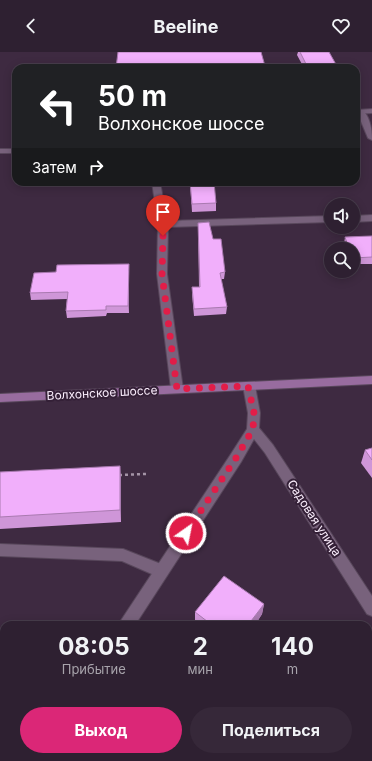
<!DOCTYPE html>
<html lang="ru">
<meta charset="utf-8">
<style>
body{margin:0;font-family:Inter,sans-serif;background:#362839;color:#f1f3f6;height:100vh;display:flex;flex-direction:column;font-size:15px;white-space:nowrap}
*{box-sizing:border-box;margin:0}
p{font-size:13px;color:#a7a3ab}
.icon{flex:none;width:22px;height:22px;fill:none;stroke:currentColor;stroke-width:2;stroke-linecap:round;stroke-linejoin:round}
.map{position:relative;flex:1;overflow:hidden}
.side{position:absolute;left:0px;top:569px;width:372px;height:140px;display:flex;flex-direction:column;background:#2e2031;border-radius:12px 12px 0 0;box-shadow:0 2px 10px #0003,0 0 0 1px #493e4d}
.side>*{flex:none}
.banner{position:absolute;left:12px;top:12px;width:348px;height:122px;border-radius:12px;box-shadow:0 2px 10px #0003,0 0 0 1px #493e4d;background:#202124;color:#fff;overflow:hidden}
.buttons{position:absolute;left:324px;top:146px;display:grid;gap:8px}
.buttons a{display:grid;place-items:center;width:36px;height:36px;border-radius:50%;background:#2e2031;box-shadow:0 2px 10px #0003,0 0 0 1px #493e4d;font-size:20px}
.pin{position:absolute;display:grid;place-items:center;width:34px;height:34px;color:#fff;margin:-41px -17px;border-radius:50% 50% 50% 0;rotate:-45deg;box-shadow:0 0 4px #0007}
.pin .icon{rotate:45deg}
.me{position:absolute;width:44px;margin:-22px;rotate:33deg;stroke-linejoin:round;filter:drop-shadow(0 0 3px #0008)}
.turn{display:flex;align-items:center;gap:14px;height:84px;padding:0 20px;font-size:18px}
.turn .icon{width:52px;height:52px;stroke-width:2.5}
.turn b{display:block;font-size:28px;line-height:34px}
.then{display:flex;align-items:center;height:38px;padding:0 20px;background:#0003;gap:8px;font-size:15px}
.eta{display:flex;justify-content:space-evenly;align-items:center;height:68px;text-align:center}
.eta b{font-size:24px;font-weight:700;line-height:28px}
.button{display:flex;gap:8px;margin-top:auto;padding:8px 20px}
.button a{flex:1;height:46px;border-radius:24px;background:#db2777;color:#fff;font-size:16px;font-weight:700;line-height:46px;text-align:center}
.button a+a{background:#362839;color:#f1f3f6}
header{display:flex;justify-content:space-between;align-items:center;height:52px;padding:0 20px;background:#2e2031;font-size:18px;font-weight:700}
.map>svg:first-child{display:block}
.lines{fill:none;stroke-linecap:round;stroke-linejoin:round}
.lane-casing{stroke:#58475b;stroke-width:2}
.street-casing{stroke:#58475b;stroke-width:2}
.secondary-casing{stroke:#58475b;stroke-width:2}
.path{stroke:#a494a6;stroke-width:2.5;stroke-dasharray:3 3;stroke-linecap:butt}
.lane{fill:#78627c;fill-rule:evenodd}
.street{fill:#78627c;fill-rule:evenodd}
.secondary{fill:#986c9f;fill-rule:evenodd}
.wall{fill:#cf96d8}
.shaded-wall{fill:#a97ab0}
.building{fill:#f1affb;stroke:#a97ab0}
.route{stroke:#e11d48;stroke-width:7;stroke-dasharray:0 12.6}
.labels{text-anchor:middle;stroke-width:4;stroke-linejoin:round;paint-order:stroke}
.street-label{font-size:12px;fill:#fbeefd;stroke:#342037}
</style>
<header><svg class="icon" aria-label="back" viewBox="0 0 24 24"><path d="M15 5l-7 7 7 7"/></svg>Beeline<svg class="icon" aria-label="heart" viewBox="0 0 24 24"><path d="M12 20l-8-8c-3-5 5-10 8-4 3-6 11-1 8 4z"/></svg></header>
<div class="map">
<svg width="372" height="709" viewBox="0 0 372 709">
<rect width="100%" height="100%" fill="#3e2a41"/>
<g class="lines">
<defs>
<g id="lane">
<path d="M358,58H361C370,62 372,79 372,88L368,86L357,60Z"/>
<path d="M152,130H160L167,169L331,164V170L168,175L167,222L183,337L181,340L177,341L173,340L171,337L157,222L158,172Z"/>
<path d="M372,163V169L353,170V164Z"/>
<path d="M0,492L123,497L166,514L168,519L166,524L161,526L122,509L0,504Z"/>
</g>
<g id="street">
<path d="M372,57V61L356,62V58Z"/>
<rect x="0" y="97" width="16" height="4"/>
<path d="M249,330L253,331L255,334L260,361L259,376L273,393L372,544V564L367,562L265,401L254,387L241,410L135,573H118L231,402L247,377L248,361L243,334L245,331Z"/>
<path d="M29,705H48L46,709H27Z"/>
</g>
<path id="secondary" d="M372,324V332L0,350V342Z"/>
</defs>
<!-- lane casing -->
<use href="#lane" class="lane-casing"/>
<!-- street casing -->
<use href="#street" class="street-casing"/>
<!-- secondary casing -->
<use href="#secondary" class="secondary-casing"/>
<!-- path -->
<path class="path" d="M119,423L146,422"/>
<!-- lane -->
<use href="#lane" class="lane"/>
<!-- street -->
<use href="#street" class="street"/>
<!-- secondary -->
<use href="#secondary" class="secondary"/>
</g>
<!-- wall -->
<g class="wall">
<path d="M298,0H300L338,16H304L297,3Z"/>
<path d="M265,14V16H116Z"/>
<path d="M190,130L216,151V159L192,160Z"/>
<path d="M198,171L213,187L225,220L224,227H221L227,255L226,262L194,264L192,242V235H199Z"/>
<path d="M372,184V212H353V197H345L344,192L345,185Z"/>
<path d="M129,219V261H107L106,264L67,266L66,259L67,247L31,248L30,241Z"/>
<path d="M372,396V426L361,411L365,398Z"/>
<path d="M0,420L121,426V470L0,477Z"/>
<path d="M264,552L262,562L255,573H197L195,571V560Z"/>
</g>
<!-- shaded-wall -->
<g class="shaded-wall">
<path d="M129,212V261L128,254Z"/>
<path d="M120,414L121,426V470L120,458Z"/>
<path d="M264,552L262,562L255,573H248Z"/>
<path d="M4,651V660L0,665V657Z"/>
</g>
<!-- building -->
<g class="building">
<path d="M118,0H261L265,14H254L255,16H116Z"/>
<path d="M300,0H329L338,16H308Z"/>
<path d="M190,130H214L216,151L192,152Z"/>
<path d="M209,170L213,187H221L225,220L220,221L227,255L194,257L192,235H200L198,171Z"/>
<path d="M372,184V205L353,206V197H349L345,185Z"/>
<path d="M129,212L128,254H106V258L66,259L68,240L30,241L34,221L56,220L57,213Z"/>
<path d="M372,396V408L365,398Z"/>
<path d="M120,414V458L0,465V420Z"/>
<path d="M224,524L264,552L248,573H212L195,560Z"/>
<path d="M0,577L4,579V651L0,657Z"/>
<path d="M372,683V709H324L332,705H368V686Z"/>
<path d="M129,705H200L198,709H127Z"/>
<rect x="262" y="705" width="36" height="4"/>
</g>
<g class="lines">
<!-- route -->
<path class="route" d="M163,184L162,222L177,337L248,334L254,361L253,377L236,406L186,481"/>
</g>
<g class="labels">
<!-- street labels -->
<g class="street-label">
<text transform="translate(102 341) rotate(-3)" y="4">Волхонское шоссе</text>
<text transform="translate(314 466) rotate(57)" y="4">Садовая улица</text>
</g>
</g>
</svg>
<div class="buttons">
<a><svg class="icon" aria-label="sound" viewBox="0 0 24 24"><path d="M4 9h4l5-4v14l-5-4H4zM17 9q2 3 0 6"/></svg></a>
<a><svg class="icon" aria-label="search" viewBox="0 0 24 24"><circle cx="10" cy="10" r="6"/><path d="M15 15l6 6"/></svg></a>
</div>
<div class="pin" style="left:163px;top:184px;background:#d93025"><svg class="icon" aria-label="arrive" viewBox="0 0 24 24"><path d="M6 21V4h12l-3 4 3 4H6"/></svg></div>
<svg class="me" style="left:186px;top:481px" viewBox="-20 -20 40 40"><circle r="17" fill="#e11d48" stroke="#fff" stroke-width="3"/><path d="M0-11L8 9 0 5-8 9z" fill="#fff"/></svg>
<div class="banner">
<div class="turn"><svg class="icon" aria-label="left" viewBox="0 0 24 24"><path d="M17 20v-9H6M10 6l-5 5 5 5"/></svg><div><b>50 m</b>Волхонское шоссе</div></div>
<div class="then">Затем<svg class="icon" aria-label="right" viewBox="0 0 24 24"><path d="M7 20v-9h11M14 6l5 5-5 5"/></svg></div>
</div>
<section class="side">
<div class="eta">
<div><b>08:05</b><p>Прибытие</p></div>
<div><b>2</b><p>мин</p></div>
<div><b>140</b><p>m</p></div>
</div>
<div class="button"><a>Выход</a><a>Поделиться</a></div>
</section>
</div>
